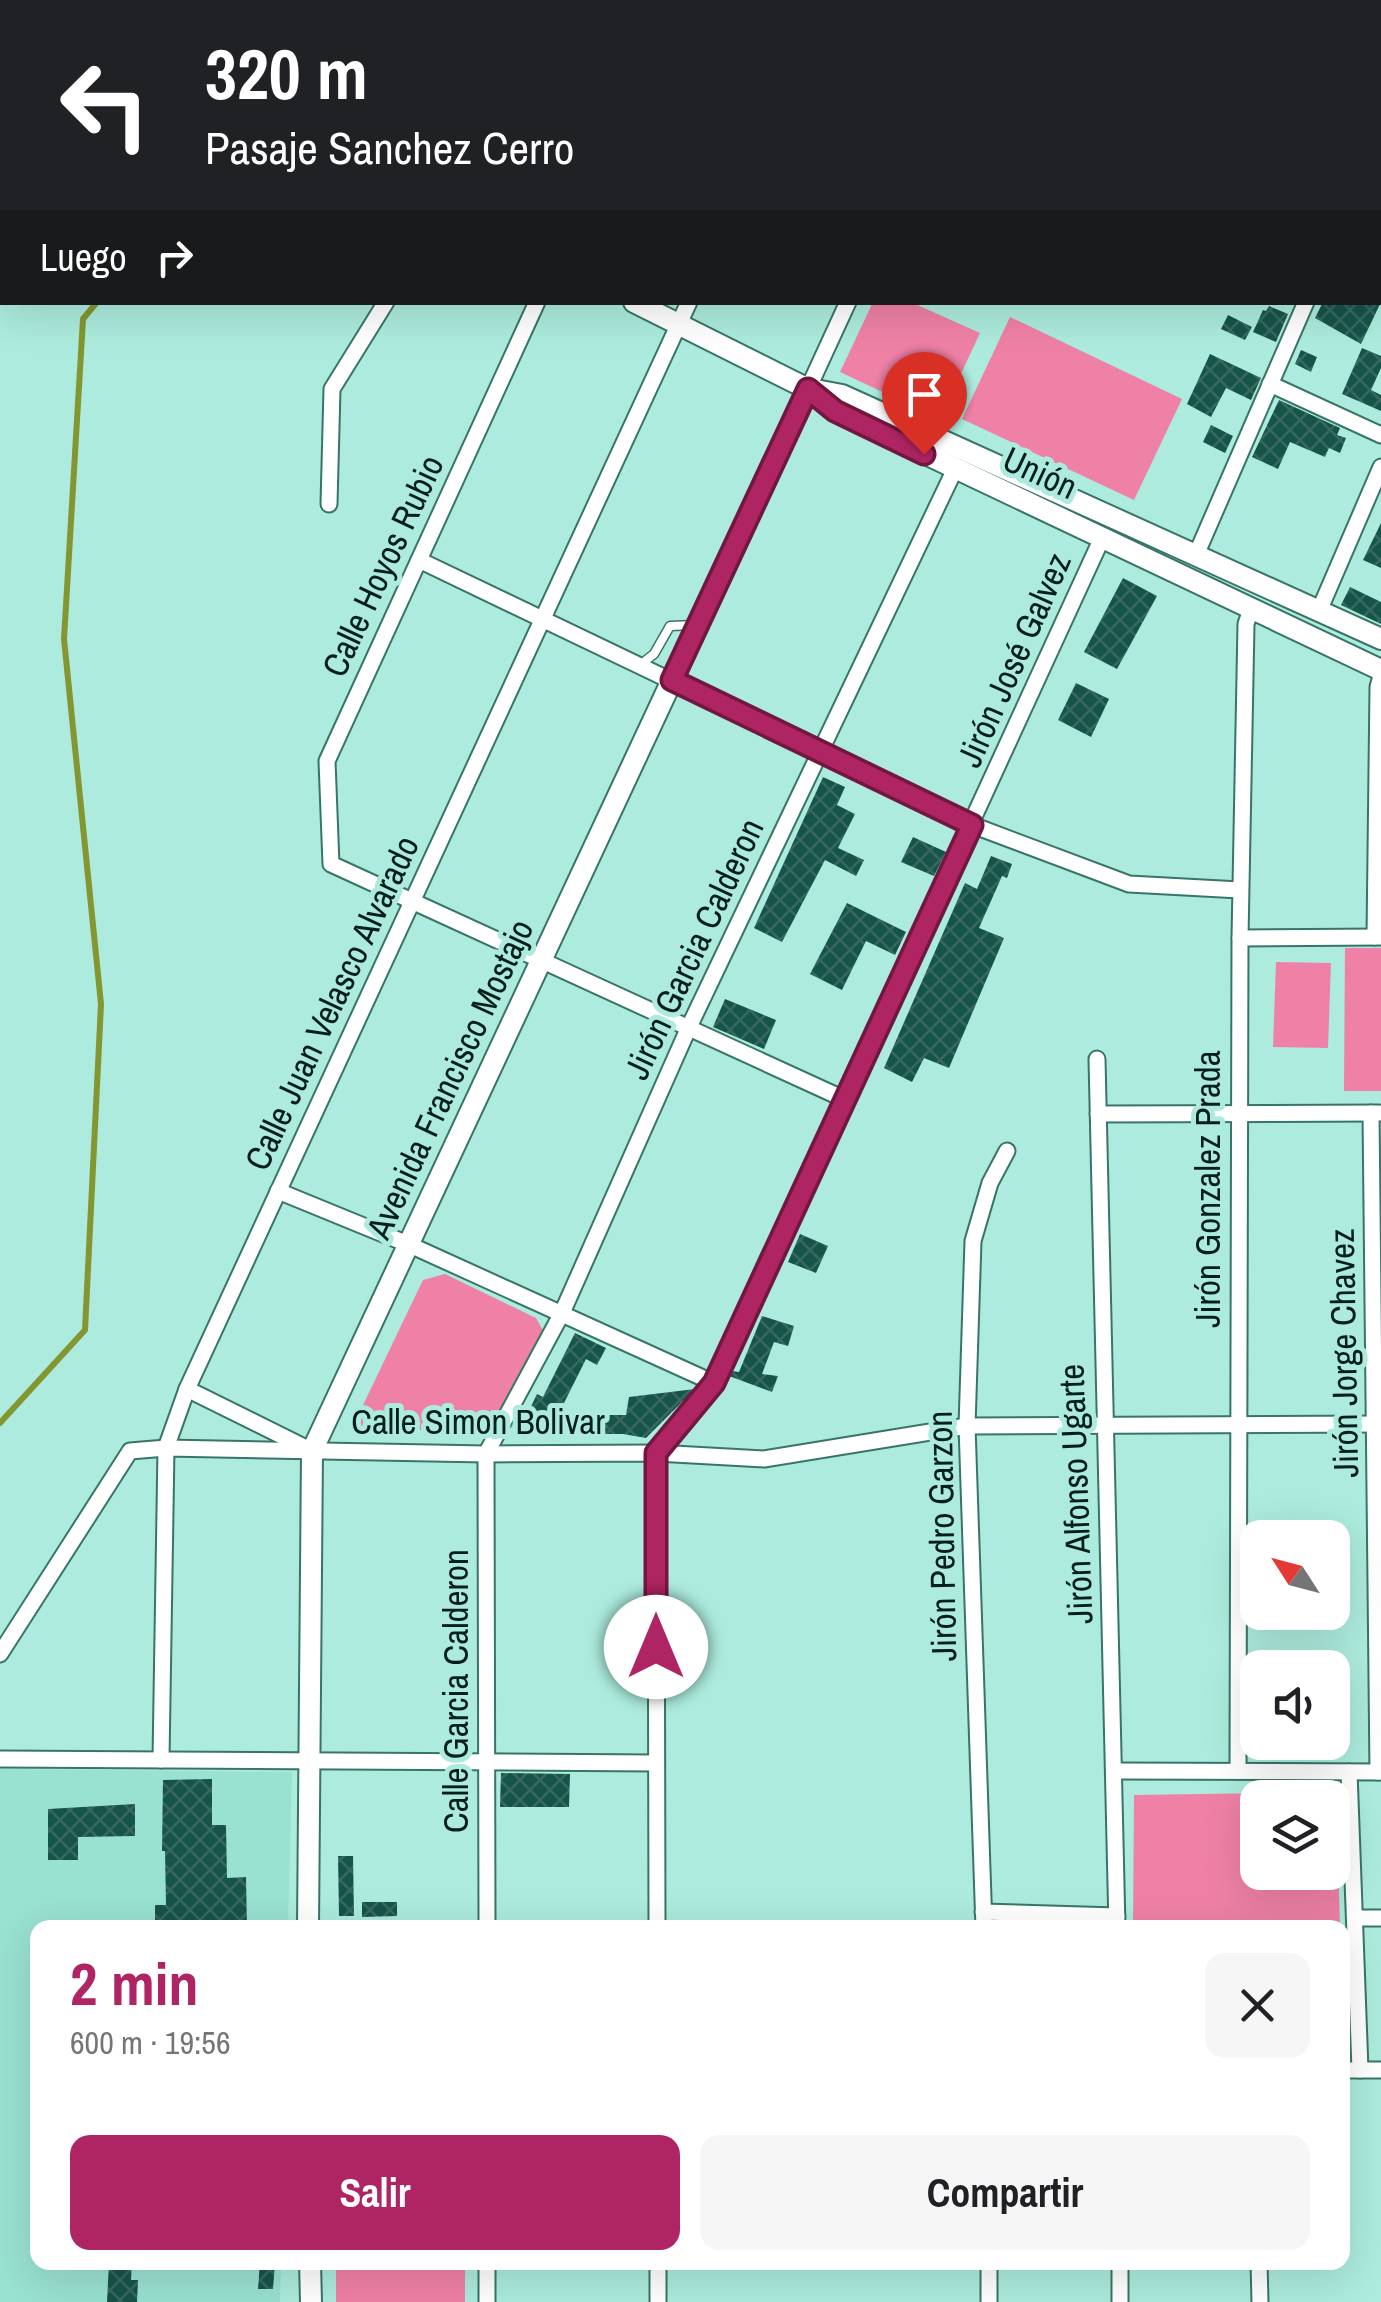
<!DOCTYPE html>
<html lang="es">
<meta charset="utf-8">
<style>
body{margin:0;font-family:"Archivo Narrow",sans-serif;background:#f6f6f6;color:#202124;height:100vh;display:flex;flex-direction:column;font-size:38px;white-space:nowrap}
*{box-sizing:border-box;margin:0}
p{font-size:32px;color:#757577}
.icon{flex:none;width:55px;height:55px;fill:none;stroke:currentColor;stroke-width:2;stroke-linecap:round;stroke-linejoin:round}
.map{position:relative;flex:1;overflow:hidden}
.sheet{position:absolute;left:30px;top:1920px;width:1320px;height:350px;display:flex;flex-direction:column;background:#fff;border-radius:20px;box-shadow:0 10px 40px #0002}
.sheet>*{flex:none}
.top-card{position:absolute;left:0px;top:0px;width:1382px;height:305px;box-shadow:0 10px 40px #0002;background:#202124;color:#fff;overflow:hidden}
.needle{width:65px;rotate:306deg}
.tools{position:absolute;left:1240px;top:1520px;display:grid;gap:20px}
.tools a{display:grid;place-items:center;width:110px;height:110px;border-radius:20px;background:#fff;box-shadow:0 10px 40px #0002;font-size:50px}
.pin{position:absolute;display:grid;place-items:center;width:85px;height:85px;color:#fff;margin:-102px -42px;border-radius:50% 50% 50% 0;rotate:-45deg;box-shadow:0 0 10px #0007}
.pin .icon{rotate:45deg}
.me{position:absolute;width:110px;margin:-55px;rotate:0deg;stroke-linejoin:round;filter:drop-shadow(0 0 8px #0008)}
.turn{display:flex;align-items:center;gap:35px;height:210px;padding:0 40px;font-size:45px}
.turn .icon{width:130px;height:130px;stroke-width:2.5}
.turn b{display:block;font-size:70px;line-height:85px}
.then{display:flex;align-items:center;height:95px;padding:0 40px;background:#0003;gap:20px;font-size:38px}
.round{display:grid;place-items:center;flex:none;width:105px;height:105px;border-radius:20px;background:#f6f6f6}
.summary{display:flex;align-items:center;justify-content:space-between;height:170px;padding:0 40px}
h1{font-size:60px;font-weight:700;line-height:75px;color:#af2462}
.cta{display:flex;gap:20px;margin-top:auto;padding:20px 40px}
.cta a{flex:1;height:115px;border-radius:20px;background:#af2462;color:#fff;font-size:40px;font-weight:700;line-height:115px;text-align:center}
.cta a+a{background:#f6f6f6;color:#202124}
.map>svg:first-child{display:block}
.built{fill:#99e1d1}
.green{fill:#ef81a6;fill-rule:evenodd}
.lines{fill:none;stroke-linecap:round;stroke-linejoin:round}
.stream{stroke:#839630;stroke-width:6}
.building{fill:url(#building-cross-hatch)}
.service-casing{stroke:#387569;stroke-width:11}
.minor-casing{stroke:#387569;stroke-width:19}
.tertiary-casing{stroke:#387569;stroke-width:24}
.service{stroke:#fff;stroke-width:8}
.minor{stroke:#fff;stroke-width:15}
.tertiary{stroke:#fff;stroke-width:20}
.route-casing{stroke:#721740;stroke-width:25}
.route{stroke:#af2462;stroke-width:18}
.labels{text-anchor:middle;stroke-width:10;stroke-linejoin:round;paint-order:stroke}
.street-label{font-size:35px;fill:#051f1b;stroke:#acebdd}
</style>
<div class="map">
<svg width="1381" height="2302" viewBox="0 0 1381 2302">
<defs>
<pattern id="building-cross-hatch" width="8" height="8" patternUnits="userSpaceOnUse" patternTransform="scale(2.5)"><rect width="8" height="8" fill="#165349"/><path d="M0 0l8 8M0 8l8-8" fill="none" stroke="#366860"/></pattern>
</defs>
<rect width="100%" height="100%" fill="#acebdd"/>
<!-- built -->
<path class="built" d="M0,1769L292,1772L288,1927L38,1928V2262L281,2263L280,2302H0Z"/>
<!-- green -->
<g class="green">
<path d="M873,302L913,303L980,333L940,419L840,372Z"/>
<path d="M1010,317L1182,399L1134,500L962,419Z"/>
<path d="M1345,948H1381V1091H1344Z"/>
<path d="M1276,962L1331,963L1328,1048L1273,1047Z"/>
<path d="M445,1274L536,1318L544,1332L490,1434L353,1426L423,1280Z"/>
<path d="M1336,1792L1340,1927H1133L1134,1795ZM1258,1798H1332V1872H1258Z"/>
<rect x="336" y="2263" width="129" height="39"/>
</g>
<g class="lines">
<!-- stream -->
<g class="stream">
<path d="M359,2L362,0"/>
<path d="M0,1423L85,1330L101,1004L64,639L83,319L97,302"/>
</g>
</g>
<!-- building -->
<g class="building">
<path d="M1323,302H1381L1361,344L1315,318Z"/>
<path d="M1269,306L1288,314L1276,342L1253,332L1263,310L1266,311Z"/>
<path d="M1228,315L1252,327L1245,340L1221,329Z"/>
<path d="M1362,348L1381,356V368L1371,390L1381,395V411L1342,394Z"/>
<path d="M1301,350L1317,357L1311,372L1295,364Z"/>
<path d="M1210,354L1261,378L1251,400L1226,388L1211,417L1187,404Z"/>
<path d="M1279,400L1340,428L1337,435L1346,438L1340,453L1329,448L1325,457L1290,442L1278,469L1252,457Z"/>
<path d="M1211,425L1233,436L1225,453L1203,442Z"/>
<path d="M1381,523V568L1363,560Z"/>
<path d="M1123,578L1157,596L1117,669L1084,652Z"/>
<path d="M1350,587L1381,602V624L1341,605Z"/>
<path d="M1076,683L1109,699L1091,737L1058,720Z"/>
<path d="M823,777L845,787L837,805L855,814L838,848L864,860L856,876L825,860L782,942L754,928Z"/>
<path d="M913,837L946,852L934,876L901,862Z"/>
<path d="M991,856L1012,864L1007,878L1002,876L979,928L1004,938L949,1068L924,1058L912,1082L884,1068L965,883L977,889Z"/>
<path d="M847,903L906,932L895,955L866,941L842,990L810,974Z"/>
<path d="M725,999L776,1020L764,1049L713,1027Z"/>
<path d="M800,1234L828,1246L816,1273L788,1262Z"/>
<path d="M762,1316L794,1326L788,1346L774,1342L762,1374L778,1376L772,1392L729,1376L732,1371L739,1372Z"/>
<path d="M575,1333L606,1348L597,1365L586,1359L558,1415H626L629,1397L695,1389L646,1438L623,1434H518L537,1394L543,1397Z"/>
<path d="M501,1773L570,1774L569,1807H500Z"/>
<path d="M212,1779V1825H226L227,1878L246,1877L247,1928H155V1905H166L165,1851H162L163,1780Z"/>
<path d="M135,1804V1836L78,1837V1860H48V1809Z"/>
<path d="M338,1856H353L354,1916H339Z"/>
<path d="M362,1902H397V1916L362,1917Z"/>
<path d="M109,2262H132L131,2280H138L137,2302H107Z"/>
<path d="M260,2262H275L273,2289H258Z"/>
</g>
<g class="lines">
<defs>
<path id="service" d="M640,665L654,654L670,626L695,625"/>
<g id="minor">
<path d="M729,0L735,2"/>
<path d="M1086,0L1091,2"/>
<path d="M473,2L474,0"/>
<path d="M674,2L675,0"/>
<path d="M988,2L990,0"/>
<path d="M1136,2L1137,0"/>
<path d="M1345,2L1346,0"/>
<path d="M1380,169L1381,170"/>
<path d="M1380,290L1381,291"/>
<path d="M537,302L327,761L331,864L844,1099"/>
<path d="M1270,384L1381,435"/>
<path d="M808,389L848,302"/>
<path d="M329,504L332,389L386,302"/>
<path d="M1196,555L1306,302"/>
<path d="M419,560L972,825L1129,884L1240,890"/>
<path d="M1319,611L1381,467"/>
<path d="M1375,937L1378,687L1381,676"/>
<path d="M1240,938L1381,937"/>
<path d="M1097,1059L1117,1928"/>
<path d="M1371,1113L1378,1772"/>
<path d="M1098,1114L1379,1113"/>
<path d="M278,1191L410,1245L714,1383"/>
<path d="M187,1389L308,1449"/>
<path d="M0,1654L130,1451L166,1448L486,1454L656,1453L764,1459L967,1426L1381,1424"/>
<path d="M0,1759L656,1763"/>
<path d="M161,1760L166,1448L187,1389L689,302"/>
<path d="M1115,1771L1381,1772"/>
<path d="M1238,1771L1240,938L1246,624L1251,609"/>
<path d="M1349,1772L1360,2070"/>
<path d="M983,1912L1117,1916"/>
<path d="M1355,1918H1381"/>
<path d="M487,1928L486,1454L562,1313L689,1027L955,469"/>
<path d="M657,1928L656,1453L714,1383L1102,538"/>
<path d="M984,1928L967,1426L973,1241L990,1183L1007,1151"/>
<path d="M1342,2070H1381"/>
<path d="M487,2262V2302"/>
<path d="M658,2262V2302"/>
<path d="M989,2262V2302"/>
<path d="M1120,2262V2302"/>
<path d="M1259,2262L1260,2302"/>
</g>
<g id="tertiary">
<path d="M155,0L158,2"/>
<path d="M634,302L808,389L835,411L1381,670"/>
<path d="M810,389L842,395L1381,639"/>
<path d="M308,1928L312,1451L808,389"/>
<path d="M310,2262L311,2302"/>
</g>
</defs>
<!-- service casing -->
<use href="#service" class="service-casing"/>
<!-- minor casing -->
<use href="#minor" class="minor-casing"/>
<!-- tertiary casing -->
<use href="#tertiary" class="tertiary-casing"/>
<!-- service -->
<use href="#service" class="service"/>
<!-- minor -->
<use href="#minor" class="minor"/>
<!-- tertiary -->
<use href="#tertiary" class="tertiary"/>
</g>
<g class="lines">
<defs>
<path id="route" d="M656,1647V1453L714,1383L972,825L672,680L808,389L835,411L924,454"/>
</defs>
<!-- route casing -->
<use href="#route" class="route-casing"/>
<!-- route -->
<use href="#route" class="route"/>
</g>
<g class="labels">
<!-- street labels -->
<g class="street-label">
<text transform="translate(1040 473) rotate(25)" y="12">Unión</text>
<text transform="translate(383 566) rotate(-65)" y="12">Calle Hoyos Rubio</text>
<text transform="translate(1014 660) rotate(-66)" y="12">Jirón José Galvez</text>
<text transform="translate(694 949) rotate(-65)" y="12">Jirón Garcia Calderon</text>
<text transform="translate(332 1003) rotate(-65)" y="12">Calle Juan Velasco Alvarado</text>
<text transform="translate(450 1079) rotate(-65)" y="12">Avenida Francisco Mostajo</text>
<text transform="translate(1208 1189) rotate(-90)" y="12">Jirón Gonzalez Prada</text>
<text transform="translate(1344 1353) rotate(-91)" y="12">Jirón Jorge Chavez</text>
<text x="478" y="1434">Calle Simon Bolivar</text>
<text transform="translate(1076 1494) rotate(-92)" y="12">Jirón Alfonso Ugarte</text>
<text transform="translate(942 1536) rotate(-91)" y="12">Jirón Pedro Garzon</text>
<text transform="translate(456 1691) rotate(-90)" y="12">Calle Garcia Calderon</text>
</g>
</g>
</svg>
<div class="tools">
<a><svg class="needle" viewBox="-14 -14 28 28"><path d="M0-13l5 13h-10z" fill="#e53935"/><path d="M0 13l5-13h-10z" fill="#757577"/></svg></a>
<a><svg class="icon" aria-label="sound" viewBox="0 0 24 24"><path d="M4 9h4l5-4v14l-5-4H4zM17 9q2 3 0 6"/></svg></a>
<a><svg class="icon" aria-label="layers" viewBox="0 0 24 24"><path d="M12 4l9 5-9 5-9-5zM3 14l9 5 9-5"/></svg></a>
</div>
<div class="pin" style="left:924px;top:454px;background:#d93025"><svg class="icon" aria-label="arrive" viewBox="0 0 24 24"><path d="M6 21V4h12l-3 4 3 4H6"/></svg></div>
<svg class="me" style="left:656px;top:1647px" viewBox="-20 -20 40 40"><circle r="19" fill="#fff"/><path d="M0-13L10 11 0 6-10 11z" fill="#af2462"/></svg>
<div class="top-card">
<div class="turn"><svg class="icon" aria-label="left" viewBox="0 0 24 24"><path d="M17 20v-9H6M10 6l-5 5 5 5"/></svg><div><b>320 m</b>Pasaje Sanchez Cerro</div></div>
<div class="then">Luego<svg class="icon" aria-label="right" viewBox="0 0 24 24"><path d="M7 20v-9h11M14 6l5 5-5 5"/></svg></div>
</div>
<section class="sheet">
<div class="summary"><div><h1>2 min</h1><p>600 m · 19:56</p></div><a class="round"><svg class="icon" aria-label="close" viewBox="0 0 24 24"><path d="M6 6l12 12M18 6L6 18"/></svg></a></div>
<div class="cta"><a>Salir</a><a>Compartir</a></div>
</section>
</div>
